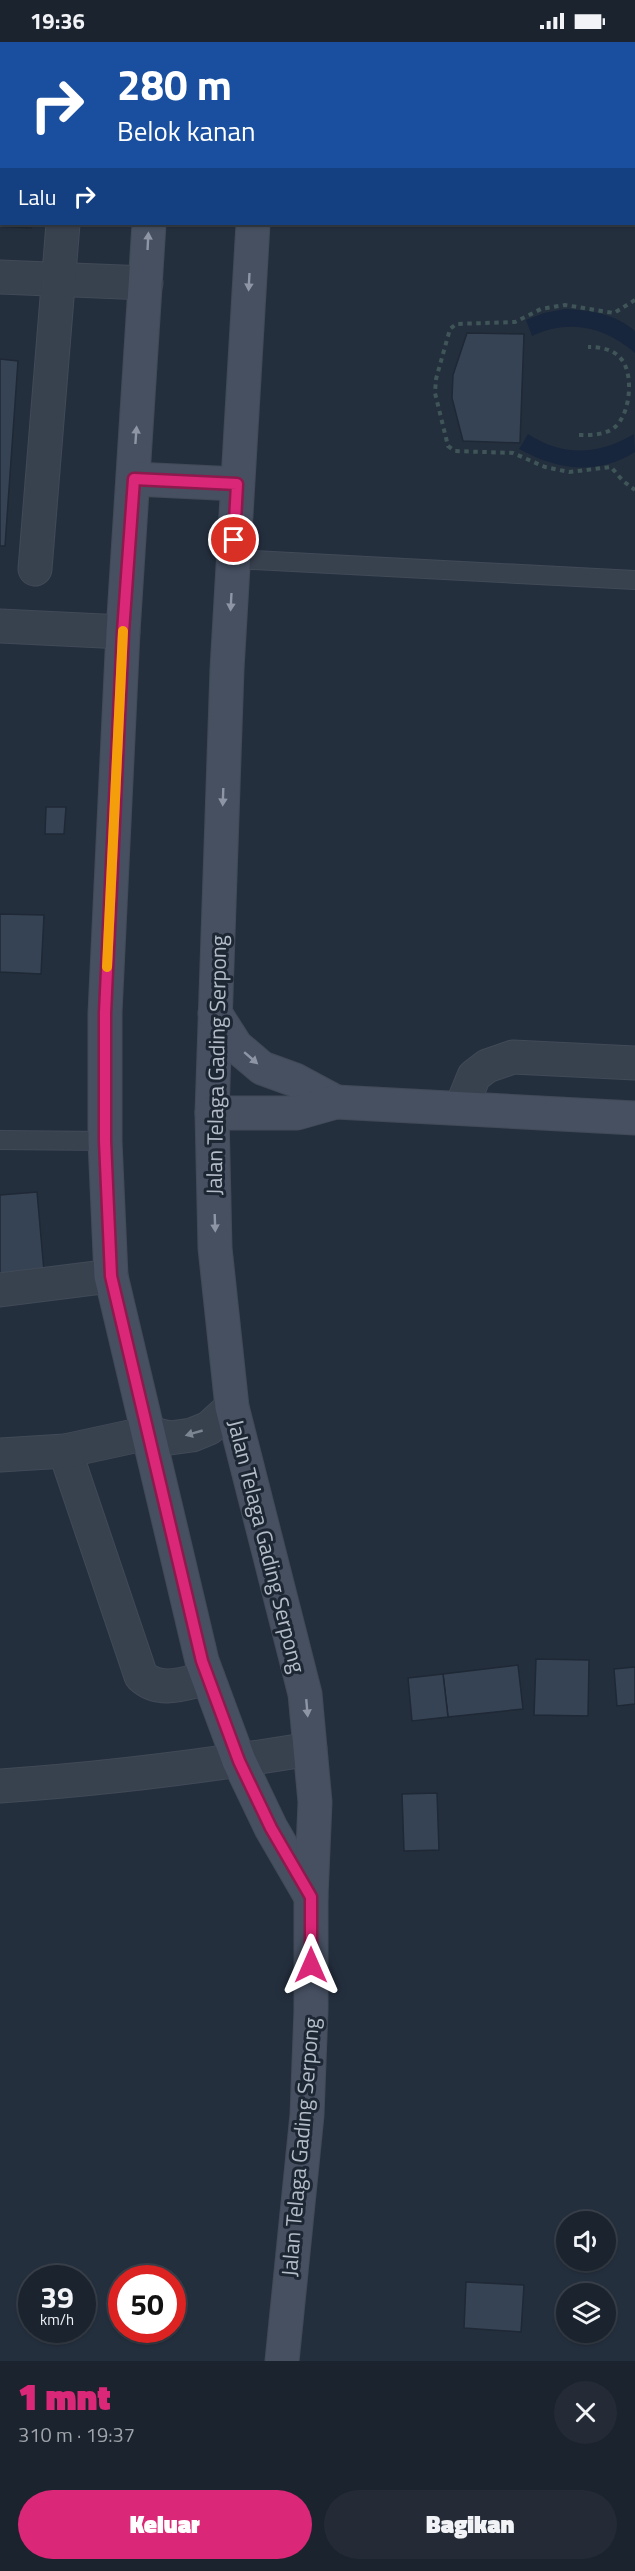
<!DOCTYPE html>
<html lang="id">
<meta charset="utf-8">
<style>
body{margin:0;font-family:"Titillium Web",sans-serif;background:#242b36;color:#f1f3f6;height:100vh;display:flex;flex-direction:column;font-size:22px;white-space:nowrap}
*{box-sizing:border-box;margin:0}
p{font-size:20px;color:#a0a4aa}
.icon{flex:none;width:33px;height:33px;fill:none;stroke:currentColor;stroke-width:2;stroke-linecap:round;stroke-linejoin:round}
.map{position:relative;height:2319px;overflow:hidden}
.sheet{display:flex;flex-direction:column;background:#1b232e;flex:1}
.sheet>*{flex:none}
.top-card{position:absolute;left:0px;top:0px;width:636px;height:183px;box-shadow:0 2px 4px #0004,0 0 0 2px #39404a;background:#1a4fa0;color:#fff;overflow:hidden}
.controls{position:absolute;left:556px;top:2169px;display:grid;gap:12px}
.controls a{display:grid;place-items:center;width:60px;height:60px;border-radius:50%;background:#1b232e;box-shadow:0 2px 4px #0004,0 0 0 2px #39404a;font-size:30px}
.speed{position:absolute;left:18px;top:2223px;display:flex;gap:12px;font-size:30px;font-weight:700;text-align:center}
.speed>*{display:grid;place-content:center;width:78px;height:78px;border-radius:50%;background:#1b232e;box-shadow:0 2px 4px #0004,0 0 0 2px #39404a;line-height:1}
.speed small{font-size:15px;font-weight:400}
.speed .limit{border:9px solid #d22;background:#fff;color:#111}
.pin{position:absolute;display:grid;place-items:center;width:51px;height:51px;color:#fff;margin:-26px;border:3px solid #fff;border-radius:50%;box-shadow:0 2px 6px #0007}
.me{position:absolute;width:66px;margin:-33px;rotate:0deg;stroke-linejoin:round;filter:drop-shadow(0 0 4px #0008)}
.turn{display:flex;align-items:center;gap:21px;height:126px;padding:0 18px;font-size:27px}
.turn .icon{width:78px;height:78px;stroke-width:2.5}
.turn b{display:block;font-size:42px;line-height:51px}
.then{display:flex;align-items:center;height:57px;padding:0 18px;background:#0003;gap:12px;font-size:22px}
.round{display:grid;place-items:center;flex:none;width:63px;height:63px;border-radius:32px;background:#242b36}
.head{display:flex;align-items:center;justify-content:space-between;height:102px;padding:0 18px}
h1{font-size:36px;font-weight:800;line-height:45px;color:#db2777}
.primary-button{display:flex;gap:12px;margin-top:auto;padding:12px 18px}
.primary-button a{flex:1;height:69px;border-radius:36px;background:#db2777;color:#fff;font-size:24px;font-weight:800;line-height:69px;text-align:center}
.primary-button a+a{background:#242b36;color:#f1f3f6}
.status{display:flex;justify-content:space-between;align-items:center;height:42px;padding:0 30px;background:#1b232e;direction:ltr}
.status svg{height:16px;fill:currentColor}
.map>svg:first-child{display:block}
.water{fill:#17263c}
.building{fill:#364354;stroke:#1f2835;stroke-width:1.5}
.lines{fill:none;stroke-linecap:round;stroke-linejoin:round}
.service-casing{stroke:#414a57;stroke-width:20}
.minor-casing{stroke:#414a57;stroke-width:35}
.secondary-casing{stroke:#414a57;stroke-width:35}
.path{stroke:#3f5557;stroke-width:4;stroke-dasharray:4.5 4.5;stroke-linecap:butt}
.service{stroke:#38414e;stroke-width:18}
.minor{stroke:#38414e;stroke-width:33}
.secondary{stroke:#465061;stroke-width:33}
.oneway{fill:#8e96a5}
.oneway2{fill:#7c8592}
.route-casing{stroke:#8e194d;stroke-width:15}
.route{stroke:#db2777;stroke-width:10}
.slow{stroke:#f59e0b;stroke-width:10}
.labels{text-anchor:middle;stroke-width:6;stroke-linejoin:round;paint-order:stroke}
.street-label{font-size:22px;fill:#b4bcc9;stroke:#1d2633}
</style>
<div class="status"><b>19:36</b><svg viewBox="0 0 49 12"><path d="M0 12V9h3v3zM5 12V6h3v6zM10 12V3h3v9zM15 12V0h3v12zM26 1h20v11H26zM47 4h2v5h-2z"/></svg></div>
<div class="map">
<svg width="635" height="2319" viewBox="0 0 635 2319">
<rect width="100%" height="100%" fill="#242f3e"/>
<!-- water -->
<g class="water">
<path d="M565,267C589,268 616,272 635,289V311C604,284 569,277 532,294L526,278L544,271Z"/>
<path d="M528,392C563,415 599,413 634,392L635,410C597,434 557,428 519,407Z"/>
</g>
<!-- building -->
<g class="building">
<path d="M2,71V182H32L31,186L0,184Z"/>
<path d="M467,291L524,292L520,401L463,399L452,356L453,333Z"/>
<path d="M0,317L18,319L5,504H0Z"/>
<path d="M46,765H66L64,792H45Z"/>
<path d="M0,872L44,873L41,932L0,930Z"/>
<path d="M37,1150L44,1229L0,1233V1153Z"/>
<path d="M536,1617L589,1618L588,1674L534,1673Z"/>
<path d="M518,1623L523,1667L448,1675L443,1632Z"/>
<path d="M635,1625V1662L617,1664L614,1627Z"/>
<path d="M443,1632L448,1675L412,1679L408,1636Z"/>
<path d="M437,1751L439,1808L404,1809L402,1752Z"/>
<path d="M466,2240L524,2243L521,2290L464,2286Z"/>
</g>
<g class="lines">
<defs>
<g id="service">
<path d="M634,149H635"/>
<path d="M233,517L635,538"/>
<path d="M0,1098L105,1099"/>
</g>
<g id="minor">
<path d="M74,2V0"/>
<path d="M0,235L146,241"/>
<path d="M35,527L63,182"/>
<path d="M0,584L123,590"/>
<path d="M461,1066L474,1034L487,1024L513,1015L635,1021"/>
<path d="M0,1248L111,1234"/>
<path d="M65,1409L141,1634C160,1652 185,1641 208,1636"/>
<path d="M0,1413L65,1409L148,1391L170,1396L192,1393L209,1386L232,1365"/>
<path d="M0,1744C104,1737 207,1724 310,1707"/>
</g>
<g id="secondary">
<path d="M159,2V0"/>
<path d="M263,2L264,0"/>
<path d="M149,182L123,590L105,971V1099L111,1234L202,1619L239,1719L271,1786L311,1855"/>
<path d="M253,182L227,627L212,1071L215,1206L232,1365L305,1652L315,1760L311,1855V1968L307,2073L282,2319"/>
<path d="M134,437L237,442"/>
<path d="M215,971L236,1004L262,1026L295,1038L336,1060"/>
<path d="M212,1071H297L336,1060L635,1076"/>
</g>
</defs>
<!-- service casing -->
<use href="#service" class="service-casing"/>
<!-- minor casing -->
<use href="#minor" class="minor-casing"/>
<!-- secondary casing -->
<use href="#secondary" class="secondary-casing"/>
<!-- path -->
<g class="path">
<path d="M635,258L614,271L565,263L541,267L515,280L456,282L450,287L436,337L435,351L448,404L455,409L513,411L545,425L569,430L611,425L623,439L635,448"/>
<path d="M579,393C591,393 606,393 615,385C630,372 634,334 622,318C614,307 600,305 588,305"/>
</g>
<!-- service -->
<use href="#service" class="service"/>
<!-- minor -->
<use href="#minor" class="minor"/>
<!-- secondary -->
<use href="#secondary" class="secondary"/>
</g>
<!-- one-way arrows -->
<defs><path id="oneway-solid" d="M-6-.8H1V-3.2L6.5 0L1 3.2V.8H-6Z" transform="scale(1.5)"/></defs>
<g class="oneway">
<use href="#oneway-solid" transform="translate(148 199) rotate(-87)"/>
<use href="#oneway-solid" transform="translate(249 240) rotate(93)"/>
<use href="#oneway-solid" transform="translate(136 393) rotate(-86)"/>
<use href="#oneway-solid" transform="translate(231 560) rotate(93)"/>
<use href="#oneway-solid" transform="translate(223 755) rotate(92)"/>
<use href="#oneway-solid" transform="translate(251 1016) rotate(41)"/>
<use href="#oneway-solid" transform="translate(215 1181) rotate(88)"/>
<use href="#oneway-solid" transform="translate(307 1666) rotate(85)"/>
</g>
<use class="oneway2" href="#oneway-solid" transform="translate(194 1391) rotate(164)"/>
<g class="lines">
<defs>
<path id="route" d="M234,498L237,442L134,437L123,590L105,971V1099L111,1234L202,1619L239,1719L271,1786L311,1855V1923"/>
</defs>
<!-- route casing -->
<use href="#route" class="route-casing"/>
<!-- route -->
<use href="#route" class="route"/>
<!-- slow -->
<path class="slow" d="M107,925L123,589"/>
</g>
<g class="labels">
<!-- street labels -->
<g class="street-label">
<text transform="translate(216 1023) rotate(-89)" y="8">Jalan Telaga Gading Serpong</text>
<text transform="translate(267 1504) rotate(76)" y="8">Jalan Telaga Gading Serpong</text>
<text transform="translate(300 2105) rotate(-85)" y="8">Jalan Telaga Gading Serpong</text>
</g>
</g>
</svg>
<div class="controls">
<a><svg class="icon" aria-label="sound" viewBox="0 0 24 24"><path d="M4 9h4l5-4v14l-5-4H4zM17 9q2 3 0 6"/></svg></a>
<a><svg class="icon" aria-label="layers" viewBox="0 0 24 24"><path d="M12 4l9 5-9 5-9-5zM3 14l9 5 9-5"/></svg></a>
</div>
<div class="speed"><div>39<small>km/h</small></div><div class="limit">50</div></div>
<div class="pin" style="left:234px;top:498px;background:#d93025"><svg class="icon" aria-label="arrive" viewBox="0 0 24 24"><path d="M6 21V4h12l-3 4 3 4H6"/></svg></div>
<svg class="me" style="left:311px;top:1923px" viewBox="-20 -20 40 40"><path d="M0-17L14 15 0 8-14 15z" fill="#db2777" stroke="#fff" stroke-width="4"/></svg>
<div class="top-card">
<div class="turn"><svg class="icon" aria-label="right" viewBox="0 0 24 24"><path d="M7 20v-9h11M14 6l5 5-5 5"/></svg><div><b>280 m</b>Belok kanan</div></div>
<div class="then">Lalu<svg class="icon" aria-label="right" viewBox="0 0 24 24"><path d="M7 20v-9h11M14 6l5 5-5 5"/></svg></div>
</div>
</div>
<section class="sheet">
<div class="head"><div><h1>1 mnt</h1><p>310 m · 19:37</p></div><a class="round"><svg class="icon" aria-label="close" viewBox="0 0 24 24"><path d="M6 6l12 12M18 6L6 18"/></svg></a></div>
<div class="primary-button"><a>Keluar</a><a>Bagikan</a></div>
</section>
